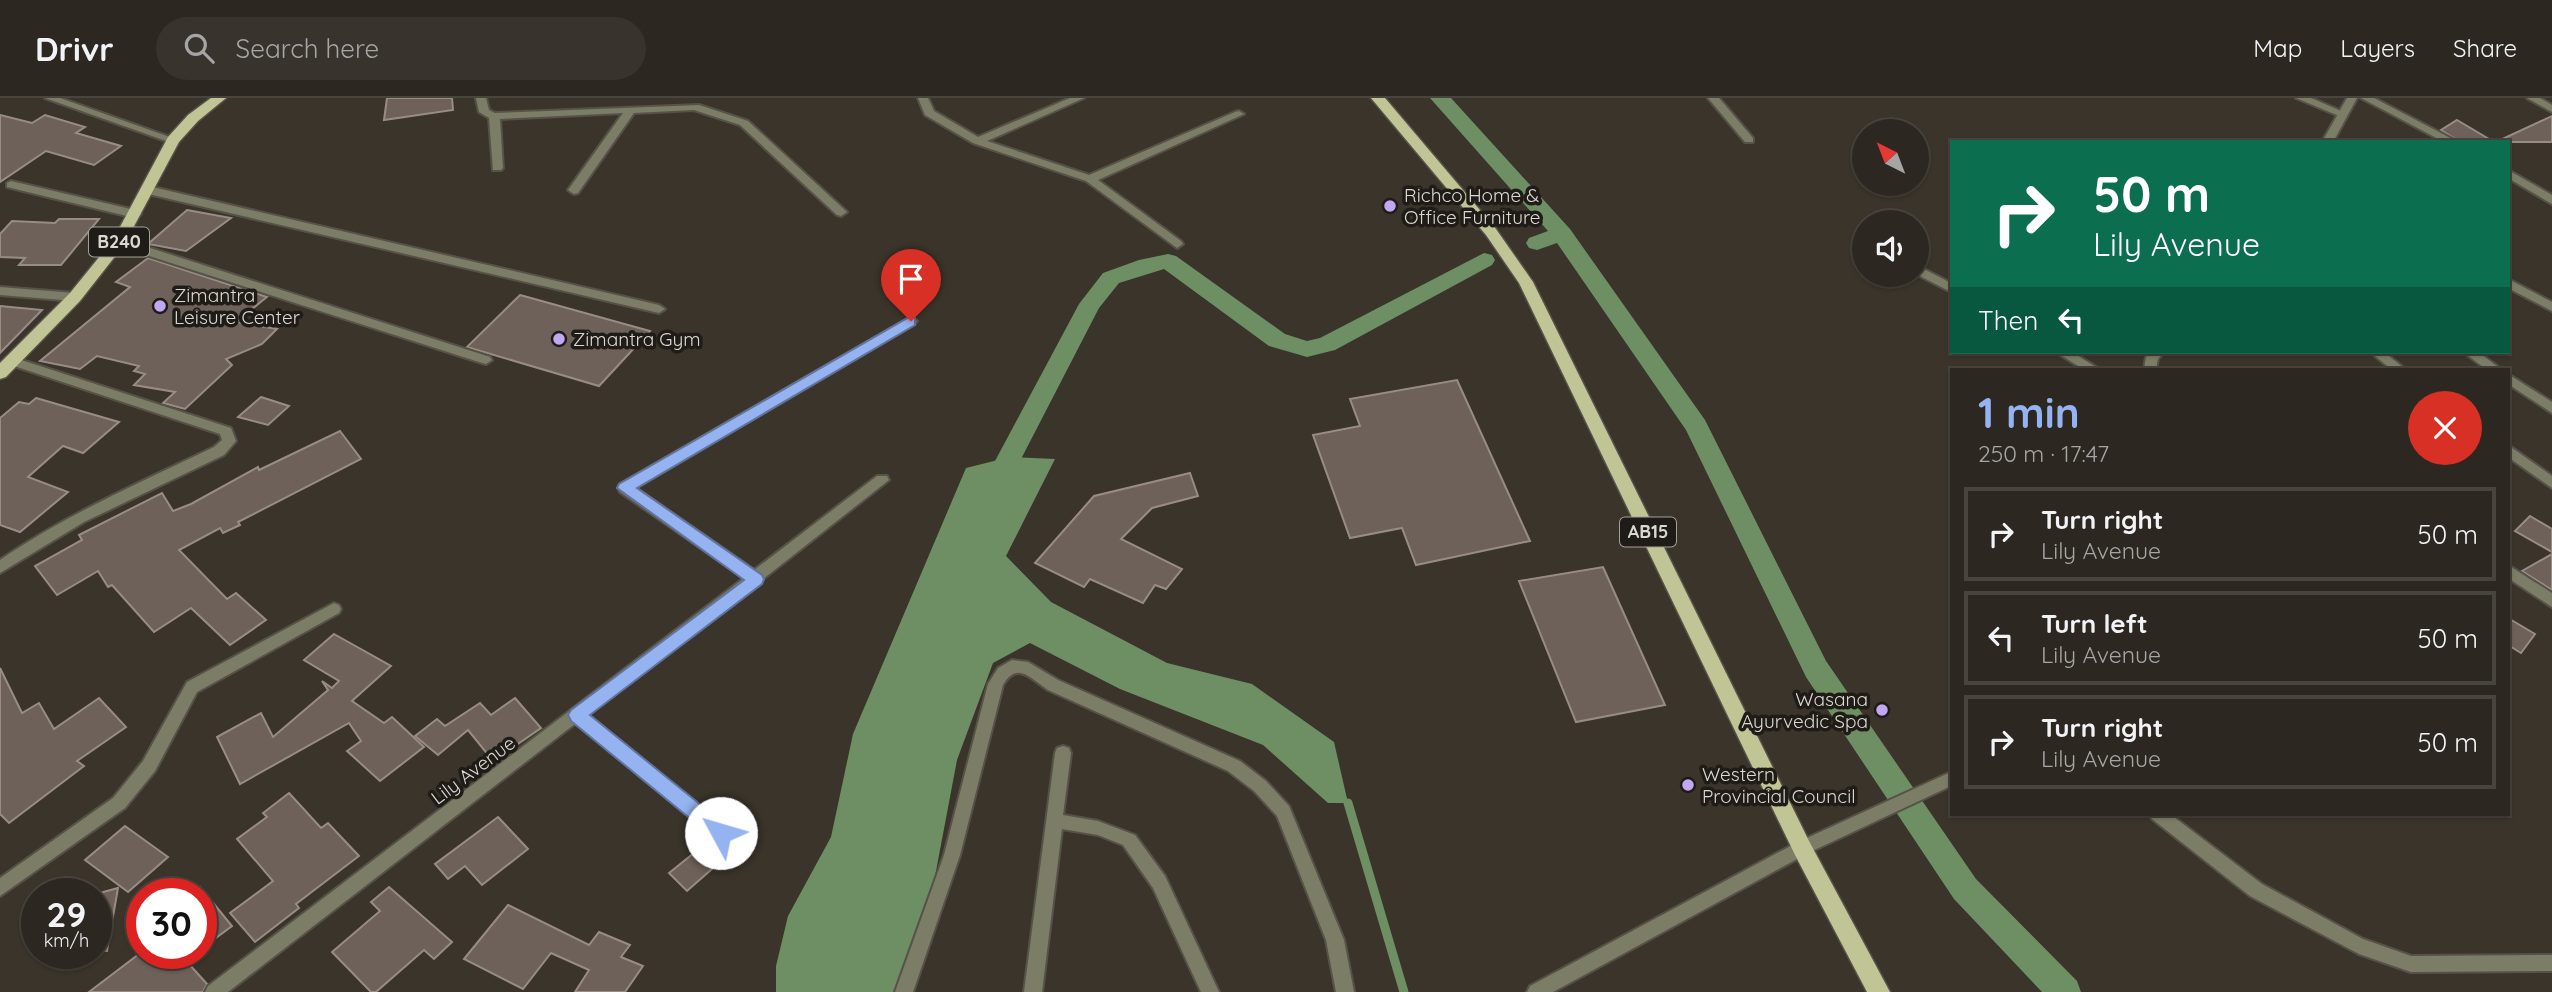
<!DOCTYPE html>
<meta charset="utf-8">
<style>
body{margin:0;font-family:Quicksand,sans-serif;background:#38332d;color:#f1f3f6;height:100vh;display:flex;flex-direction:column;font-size:26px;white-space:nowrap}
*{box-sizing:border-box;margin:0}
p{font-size:23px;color:#a6a5a5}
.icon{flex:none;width:38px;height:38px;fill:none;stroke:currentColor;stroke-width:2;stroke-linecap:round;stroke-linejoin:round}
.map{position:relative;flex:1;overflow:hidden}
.side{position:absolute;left:1950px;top:270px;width:560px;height:448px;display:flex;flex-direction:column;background:#2c2720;border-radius:0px;box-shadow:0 2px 5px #0004,0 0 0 2px #48443e}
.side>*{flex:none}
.banner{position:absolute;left:1950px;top:42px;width:560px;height:214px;border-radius:0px;box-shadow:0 2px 5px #0004,0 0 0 2px #48443e;background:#0b6e4f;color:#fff;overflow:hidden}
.needle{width:46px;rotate:318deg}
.controls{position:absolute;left:1852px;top:21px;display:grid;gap:14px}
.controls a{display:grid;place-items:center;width:77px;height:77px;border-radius:50%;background:#2c2720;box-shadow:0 2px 5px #0004,0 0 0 2px #48443e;font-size:35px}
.speed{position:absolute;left:21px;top:780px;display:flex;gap:14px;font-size:35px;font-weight:700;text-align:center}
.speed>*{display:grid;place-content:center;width:91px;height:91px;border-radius:50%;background:#2c2720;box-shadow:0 2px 5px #0004,0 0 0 2px #48443e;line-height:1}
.speed small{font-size:18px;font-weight:400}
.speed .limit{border:10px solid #d22;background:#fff;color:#111}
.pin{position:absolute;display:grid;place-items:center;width:60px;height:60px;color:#fff;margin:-72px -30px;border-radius:50% 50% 50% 0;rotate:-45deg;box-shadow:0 0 7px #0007}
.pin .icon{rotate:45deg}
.me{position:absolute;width:77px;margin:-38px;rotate:309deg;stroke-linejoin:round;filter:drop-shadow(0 0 5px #0008)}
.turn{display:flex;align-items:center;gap:24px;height:147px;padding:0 28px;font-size:32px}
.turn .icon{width:91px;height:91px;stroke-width:2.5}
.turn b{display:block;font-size:49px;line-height:60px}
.then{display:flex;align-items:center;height:66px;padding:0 28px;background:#0003;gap:14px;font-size:26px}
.round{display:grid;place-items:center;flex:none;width:74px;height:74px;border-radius:37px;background:#38332d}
.overview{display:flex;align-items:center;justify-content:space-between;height:119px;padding:0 28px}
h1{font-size:42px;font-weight:700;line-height:52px;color:#95b2f1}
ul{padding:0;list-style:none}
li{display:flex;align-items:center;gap:21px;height:94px;margin:0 14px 10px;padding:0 14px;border:4px solid #48443e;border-radius:0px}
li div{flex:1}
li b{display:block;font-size:26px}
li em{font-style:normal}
header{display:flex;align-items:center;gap:42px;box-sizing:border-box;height:98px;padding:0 35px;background:#2c2720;border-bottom:2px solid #48443e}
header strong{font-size:33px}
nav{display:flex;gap:38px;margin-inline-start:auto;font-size:24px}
.search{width:490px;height:63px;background:#38332d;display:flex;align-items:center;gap:18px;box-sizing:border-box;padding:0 24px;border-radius:38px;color:#a6a5a5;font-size:26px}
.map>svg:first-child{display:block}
.water{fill:#6e8f64}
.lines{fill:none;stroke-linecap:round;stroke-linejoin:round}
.stream{stroke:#6e8f64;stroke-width:9}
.canal{fill:#6e8f64;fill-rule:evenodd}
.building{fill:#6d6159;stroke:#998c84;stroke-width:2}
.minor-casing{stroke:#575248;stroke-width:4}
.tertiary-casing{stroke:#575248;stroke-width:4}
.primary-casing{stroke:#575248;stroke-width:3}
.minor{fill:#7b7d66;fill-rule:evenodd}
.tertiary{fill:#7b7d66;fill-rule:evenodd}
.primary{fill:#c1c495;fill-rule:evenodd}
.route{fill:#95b2f1;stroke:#61749d;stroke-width:2}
.poi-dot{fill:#c2a8f3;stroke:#1f1c18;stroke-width:2.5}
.labels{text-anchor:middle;stroke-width:7;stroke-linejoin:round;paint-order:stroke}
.shield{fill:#1f1c18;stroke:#a3a09a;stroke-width:2}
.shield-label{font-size:18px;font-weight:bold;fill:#dbd8d1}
.poi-label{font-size:19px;fill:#dbd8d1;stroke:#1f1c18;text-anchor:start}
.street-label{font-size:19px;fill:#dbd8d1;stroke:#1f1c18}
</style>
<header>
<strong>Drivr</strong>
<div class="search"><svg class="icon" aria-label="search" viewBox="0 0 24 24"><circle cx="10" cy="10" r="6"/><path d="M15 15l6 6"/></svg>Search here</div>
<nav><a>Map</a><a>Layers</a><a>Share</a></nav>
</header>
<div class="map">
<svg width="2552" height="894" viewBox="0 0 2552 894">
<rect width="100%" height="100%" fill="#3a342a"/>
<!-- water -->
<path class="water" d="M1010,359L1055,361L1006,458L1051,504L1167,565L1252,586L1334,644L1348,705H1328L1263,647L1120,591L1030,545L993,565L957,662L916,879L907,894H776V868L788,818L831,739L853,636L966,370Z"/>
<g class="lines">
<!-- stream -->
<path class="stream" d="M1348,705L1404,894"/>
<!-- canal -->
<g class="canal">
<path d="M1430,0H1451L1570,131L1705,322L1826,563L1976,781L2077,883L2081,894H2042L1954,801L1806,579L1686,332L1557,145L1537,152L1529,150L1526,145L1529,140L1548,133Z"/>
<path d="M1484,155L1492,157L1495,162L1492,167L1335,252L1307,259L1269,248L1164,171L1119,185L1099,210L1002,398L993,401L984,398L980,391L1079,206L1103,175L1139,162L1168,156L1176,158L1285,236L1307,243L1320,240Z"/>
</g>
</g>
<!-- building -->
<g class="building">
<path d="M387,0H452L453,12L384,22Z"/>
<path d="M0,17L32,25L45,17L85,29L76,35L121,48L94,67L46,53L0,84Z"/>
<path d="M2552,18V44H2496Z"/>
<path d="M2457,22L2494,44H2460L2441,32Z"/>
<path d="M187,112L231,120L186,153L148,146Z"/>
<path d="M59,121H99L61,167H19L25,160L0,159V136L12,123L55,125Z"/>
<path d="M148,160L267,199L236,224L277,231L262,246L226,261L232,267L185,311L163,305L175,294L134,287L145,276L134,273L139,268L97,258L80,271L40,263L130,189L116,184Z"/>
<path d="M520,197L650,233L599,288L467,249Z"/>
<path d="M0,208L42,212L0,255Z"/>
<path d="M1457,282L1530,443L1416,467L1402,430L1350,440L1313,337L1360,328L1350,301Z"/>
<path d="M261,299L289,308L268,327L238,319Z"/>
<path d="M36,300L119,324L83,355L63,348L28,379L68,394L20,434L0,427V320L19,304L29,306Z"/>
<path d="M340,333L361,361L238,424L240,427L223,435L220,430L179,452L227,501L236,495L266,522L230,547L191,510L154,534L112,487L108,489L98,473L57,497L35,468L82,442L79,437L162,395L173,413L191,406L258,369L259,372Z"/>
<path d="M1190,375L1198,398L1152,410L1121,441L1182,471L1166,491L1155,487L1143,505L1090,481L1084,489L1035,465L1094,398Z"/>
<path d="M2530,418L2552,431V454L2515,433Z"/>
<path d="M2552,456V492L2522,473Z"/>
<path d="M1603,469L1665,607L1576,624L1519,483Z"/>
<path d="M2508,520L2535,536L2521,555L2508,547Z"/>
<path d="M334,536L391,568L352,603L384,625L392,619L424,649L380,683L347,653L361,643L349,625L240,686L217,639L261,615L273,639L328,592L322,583L332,590L339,583L304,562Z"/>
<path d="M0,570L22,615L39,605L54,631L99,600L126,629L77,663L84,668L9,725L0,716Z"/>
<path d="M515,600L541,630L493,663L468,632L438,657L415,638L437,621L445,628L480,605L491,617Z"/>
<path d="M289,695L321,730L328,725L359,758L296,806L299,810L255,844L230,815L273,783L237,741L267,719L263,715Z"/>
<path d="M498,719L528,751L482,787L465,768L448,781L435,766Z"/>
<path d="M125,728L168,759L128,794L85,762Z"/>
<path d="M710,742L729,756L687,793L669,775Z"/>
<path d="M389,789L452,844L434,861L424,852L376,894H371L332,854L380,813L371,804Z"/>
<path d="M118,790L107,853L96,852V796Z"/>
<path d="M201,790L232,828L201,851Z"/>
<path d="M508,807L589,847L599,834L630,847L621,859L643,868L625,894H575L589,872L551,855L523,891L464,861Z"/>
<path d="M139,856H180L207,886L203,894H89Z"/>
</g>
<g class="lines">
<defs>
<g id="minor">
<path d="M45,0H60L178,42L177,44H169Z"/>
<path d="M476,0H486L489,12L495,15L699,7L748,23L847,114L841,118L837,117L740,27L694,12L634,15L578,95L574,96L568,92L623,15L500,21L503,70L501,72H493L489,20L479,14Z"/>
<path d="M918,0H928L934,13L978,39L1070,0H1084L987,43L1089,77L1235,14L1239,13L1244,16L1098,82L1181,143L1183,146L1177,150L1086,83L973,45L925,17Z"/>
<path d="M1708,0H1719L1753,40V44H1745Z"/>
<path d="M2296,0H2311L2348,16L2343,19L2339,18Z"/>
<path d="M2361,0H2374L2458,44H2444Z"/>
<path d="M2527,0H2540L2552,7V14Z"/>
<path d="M2508,72L2552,97V106L2508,80Z"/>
<path d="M11,83L135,112L141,116L135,120L7,89V85Z"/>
<path d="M148,88L659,207L665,211L659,215L144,95V89Z"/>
<path d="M119,140L490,259L492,262L486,266L482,265L115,147L113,144Z"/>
<path d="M1916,167L1951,185V194L1916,176Z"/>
<path d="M2508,181L2552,204V213L2508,190Z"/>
<path d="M0,189L75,195L81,199L75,203L0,197Z"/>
<path d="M911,219L917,223L915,226L636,390L754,472L877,378H887L889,382L763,481L761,485L756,487L588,617L727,730L729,735L727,740L721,742L715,740L576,625L228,894H205L208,888L744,480L620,394L618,390L620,386Z"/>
<path d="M2056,254H2072L2099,271H2083Z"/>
<path d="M2370,254H2384L2405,271H2391Z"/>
<path d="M2463,254H2478L2501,271H2486Z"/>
<path d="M12,259L231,330L236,343L224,357L84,424L0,475V462C67,416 141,384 214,349L222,342L220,336L8,266L6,263Z"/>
<path d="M2508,276L2552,304V315L2508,286Z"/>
<path d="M2508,347L2552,378V390L2508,359Z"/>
<path d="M2508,467L2552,495V509L2508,480Z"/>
<path d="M334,505L339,507L341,511L339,515L197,594L155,673L125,710L0,798V780L113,700L143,663L187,584Z"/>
<path d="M1012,562L1028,564L1058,582L1240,663L1266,683L1289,708L1344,842L1354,894H1336L1326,842L1277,718L1254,693L1228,673L1048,592C1030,580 1017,563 1003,587L960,757L913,894H895L944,757L988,586L998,570Z"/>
<path d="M1063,648L1069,650L1071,655L1063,717L1098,723L1135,737L1165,778L1219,894H1201L1153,790L1123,747L1098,737L1062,731L1042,894H1024L1055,655L1057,650Z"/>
<path d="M2150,716H2170L2262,786L2363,841L2411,858L2552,857V873L2411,874L2359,856L2250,798L2152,721Z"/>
</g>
<g id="tertiary">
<path d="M2347,0H2357L2333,44H2322Z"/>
<path d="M2150,254H2164L2158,261L2156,271H2144L2146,259Z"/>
<path d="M1951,674V688L1808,755L1553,894H1527L1530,888L1796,745Z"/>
</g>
<g id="primary">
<path d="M211,0H226L198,23L179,44L124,147L80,203L6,279L0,281V265L70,195L113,142L168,39L188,17Z"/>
<path d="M1371,0H1385L1496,131L1533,184L1809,743L1890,894H1867L1795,757L1519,185L1486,137Z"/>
</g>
</defs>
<!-- minor casing -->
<use href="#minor" class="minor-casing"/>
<!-- tertiary casing -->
<use href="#tertiary" class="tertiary-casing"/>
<!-- primary casing -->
<use href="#primary" class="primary-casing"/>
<!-- minor -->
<use href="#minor" class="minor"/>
<!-- tertiary -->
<use href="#tertiary" class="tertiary"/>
<!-- primary -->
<use href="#primary" class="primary"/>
</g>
<!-- route -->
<path class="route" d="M911,218L915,220V227L637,390L762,477L764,481L762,486L590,617L728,729L730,735L728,741L721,744L715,741L571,623L568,617L571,612L744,482L617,390L619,386Z"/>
<!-- markers -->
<g class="poi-dot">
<circle cx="1390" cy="108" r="7"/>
<circle cx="160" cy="208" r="7"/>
<circle cx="559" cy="241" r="7"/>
<circle cx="1882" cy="612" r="7"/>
<circle cx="1688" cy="687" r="7"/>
</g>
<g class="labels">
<!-- shield labels -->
<g class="shield">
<rect x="89" y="129.5" width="60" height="29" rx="5"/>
<rect x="1620" y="419.5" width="56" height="29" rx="5"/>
</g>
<g class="shield-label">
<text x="119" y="150">B240</text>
<text x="1648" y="440">AB15</text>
</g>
<!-- poi labels -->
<g class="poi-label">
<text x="1404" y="104">Richco Home &amp;<tspan x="1404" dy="22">Office Furniture</tspan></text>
<text x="174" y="204">Zimantra<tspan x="174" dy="22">Leisure Center</tspan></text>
<text x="573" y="248">Zimantra Gym</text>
<text x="1868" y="608" text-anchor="end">Wasana<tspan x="1868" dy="22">Ayurvedic Spa</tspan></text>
<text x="1702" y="683">Western<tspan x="1702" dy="22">Provincial Council</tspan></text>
</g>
<!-- street labels -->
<g class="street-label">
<text transform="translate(473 672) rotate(-37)" y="7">Lily Avenue</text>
</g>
</g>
</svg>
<div class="controls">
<a><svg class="needle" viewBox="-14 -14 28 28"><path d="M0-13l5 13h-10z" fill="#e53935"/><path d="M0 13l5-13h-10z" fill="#a6a5a5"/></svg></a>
<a><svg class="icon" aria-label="sound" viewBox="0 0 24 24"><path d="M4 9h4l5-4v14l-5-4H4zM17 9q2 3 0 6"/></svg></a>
</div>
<div class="speed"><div>29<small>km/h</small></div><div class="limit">30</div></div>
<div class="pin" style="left:911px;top:223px;background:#d93025"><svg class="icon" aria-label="arrive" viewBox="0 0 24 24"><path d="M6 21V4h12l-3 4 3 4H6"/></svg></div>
<svg class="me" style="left:721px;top:735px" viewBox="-20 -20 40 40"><circle r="19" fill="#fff"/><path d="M0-13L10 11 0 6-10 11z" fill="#95b2f1"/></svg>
<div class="banner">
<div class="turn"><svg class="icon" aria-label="right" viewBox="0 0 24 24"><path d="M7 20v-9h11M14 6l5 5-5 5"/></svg><div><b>50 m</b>Lily Avenue</div></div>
<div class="then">Then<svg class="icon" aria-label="left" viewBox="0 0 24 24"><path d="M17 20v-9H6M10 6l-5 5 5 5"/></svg></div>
</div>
<section class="side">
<div class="overview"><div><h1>1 min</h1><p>250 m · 17:47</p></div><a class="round" style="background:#d93025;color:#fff"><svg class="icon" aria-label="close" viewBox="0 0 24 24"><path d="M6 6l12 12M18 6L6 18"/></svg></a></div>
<ul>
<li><svg class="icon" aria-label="right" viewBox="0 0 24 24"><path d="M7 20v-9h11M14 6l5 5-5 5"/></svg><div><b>Turn right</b><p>Lily Avenue</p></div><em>50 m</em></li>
<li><svg class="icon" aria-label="left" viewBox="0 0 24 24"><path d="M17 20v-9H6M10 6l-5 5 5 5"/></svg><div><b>Turn left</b><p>Lily Avenue</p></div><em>50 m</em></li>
<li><svg class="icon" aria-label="right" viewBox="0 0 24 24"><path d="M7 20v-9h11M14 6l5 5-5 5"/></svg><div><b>Turn right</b><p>Lily Avenue</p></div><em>50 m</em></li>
</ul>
</section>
</div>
